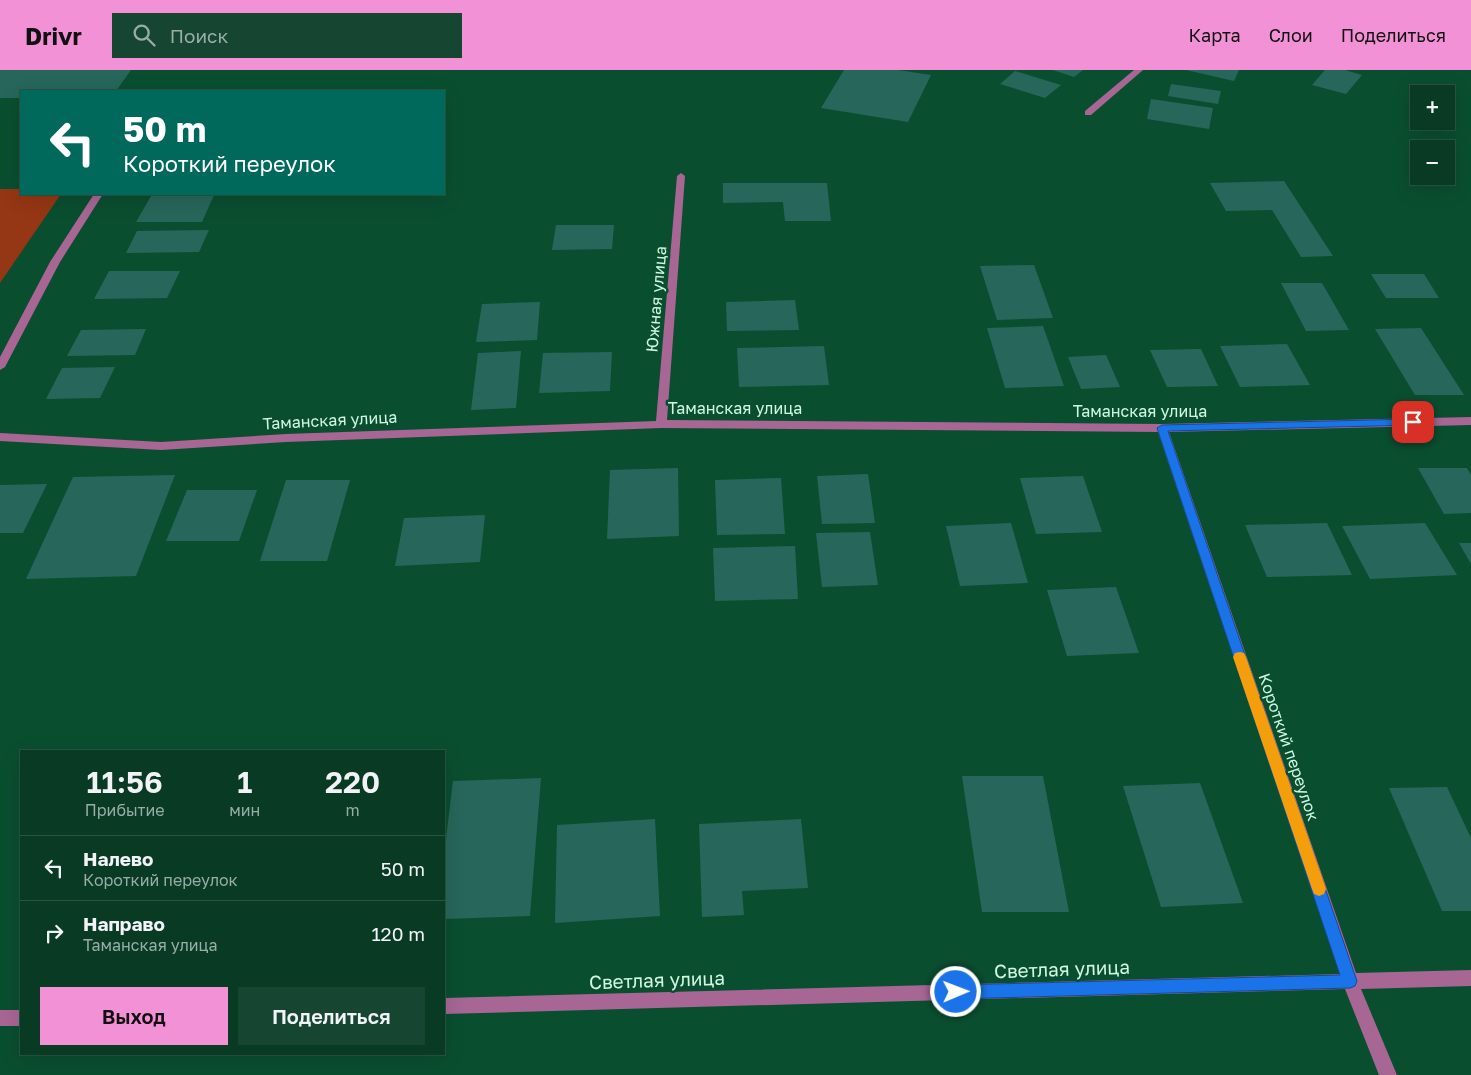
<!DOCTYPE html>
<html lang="ru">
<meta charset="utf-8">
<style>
body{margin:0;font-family:"Golos Text",sans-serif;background:#164531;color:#f1f3f6;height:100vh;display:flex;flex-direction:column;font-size:19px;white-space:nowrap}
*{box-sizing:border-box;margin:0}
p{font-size:16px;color:#98ada6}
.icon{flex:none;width:28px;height:28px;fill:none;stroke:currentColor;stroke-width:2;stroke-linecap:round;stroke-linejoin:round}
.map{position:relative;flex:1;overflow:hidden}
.sheet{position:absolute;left:20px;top:680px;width:425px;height:305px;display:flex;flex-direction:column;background:#083a24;border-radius:0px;box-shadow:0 5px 20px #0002,0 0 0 1px #295441}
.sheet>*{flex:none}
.guide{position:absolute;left:20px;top:20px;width:425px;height:105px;border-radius:0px;box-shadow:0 5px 20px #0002,0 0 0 1px #295441;background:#00695c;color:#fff;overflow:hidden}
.fabs{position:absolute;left:1410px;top:15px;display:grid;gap:10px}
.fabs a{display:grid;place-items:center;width:45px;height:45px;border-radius:0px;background:#083a24;box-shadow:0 5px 20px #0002,0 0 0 1px #295441;font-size:25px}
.pin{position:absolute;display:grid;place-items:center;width:42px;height:42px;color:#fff;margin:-21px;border-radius:10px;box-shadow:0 2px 8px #0006}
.me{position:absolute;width:55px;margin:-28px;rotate:89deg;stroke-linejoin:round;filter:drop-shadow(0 0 4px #0008)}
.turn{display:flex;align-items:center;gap:18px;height:105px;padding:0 20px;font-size:22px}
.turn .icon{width:65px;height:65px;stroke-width:2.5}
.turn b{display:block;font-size:35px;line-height:42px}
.eta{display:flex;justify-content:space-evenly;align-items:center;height:85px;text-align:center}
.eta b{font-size:30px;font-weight:600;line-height:35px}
.primary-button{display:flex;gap:10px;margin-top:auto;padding:10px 20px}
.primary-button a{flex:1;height:58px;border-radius:0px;background:#f291d6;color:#111;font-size:20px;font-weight:600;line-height:58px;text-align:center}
.primary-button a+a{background:#164531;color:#f1f3f6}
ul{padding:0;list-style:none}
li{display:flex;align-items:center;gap:15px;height:65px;padding:0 20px;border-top:1px solid #295441}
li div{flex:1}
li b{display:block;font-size:19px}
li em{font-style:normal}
header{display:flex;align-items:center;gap:30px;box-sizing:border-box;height:70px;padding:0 25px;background:#f291d6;color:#111}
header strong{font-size:24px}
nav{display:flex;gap:28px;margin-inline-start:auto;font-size:18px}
.search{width:350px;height:45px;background:#164531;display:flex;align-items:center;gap:12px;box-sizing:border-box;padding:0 18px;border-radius:0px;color:#98ada6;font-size:19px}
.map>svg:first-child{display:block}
.green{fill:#953614}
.building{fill:#27665a}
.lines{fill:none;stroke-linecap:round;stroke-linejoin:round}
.minor{fill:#a76694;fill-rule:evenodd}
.route{fill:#1a73e8;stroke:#114b97}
.slow{fill:#f59e0b}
.labels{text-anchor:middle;stroke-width:5;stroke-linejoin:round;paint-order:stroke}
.street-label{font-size:16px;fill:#d0f7e0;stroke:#0a4e30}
.near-street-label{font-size:19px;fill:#d0f7e0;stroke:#0a4e30}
</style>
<header>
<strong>Drivr</strong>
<div class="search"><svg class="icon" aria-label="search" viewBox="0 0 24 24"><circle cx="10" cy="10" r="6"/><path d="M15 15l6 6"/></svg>Поиск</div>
<nav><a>Карта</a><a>Слои</a><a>Поделиться</a></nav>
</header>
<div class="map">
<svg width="1471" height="1005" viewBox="0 0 1471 1005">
<rect width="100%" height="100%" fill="#0a4e30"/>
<!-- green -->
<path class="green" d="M0,119H21V124H61L0,213Z"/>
<!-- building -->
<g class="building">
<path d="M0,0H131L116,21H21V28H0Z"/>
<path d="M844,0H898L931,5L908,52L821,38Z"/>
<path d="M1053,0H1083L1074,7Z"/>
<path d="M1186,0H1239L1234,11Z"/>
<path d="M1325,0H1345L1362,5L1346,24L1312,15Z"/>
<path d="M1015,1L1061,15L1045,28L1000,14Z"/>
<path d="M1171,14L1221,21L1218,34L1168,26Z"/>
<path d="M1151,29L1213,38L1209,59L1147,49Z"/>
<path d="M1284,111L1333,186L1301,187L1272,140L1226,141L1210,113Z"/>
<path d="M723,113H827L831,151H785L783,132L723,133Z"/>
<path d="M214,125L202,152H136L151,126Z"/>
<path d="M556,155H614L612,179L552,180Z"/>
<path d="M209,160L199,182L126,183L137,161Z"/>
<path d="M1034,195L1053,248L997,250L980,196Z"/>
<path d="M109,201H180L167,228L94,229Z"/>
<path d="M1371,204H1424L1439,228H1386Z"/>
<path d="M1281,213H1322L1349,260L1306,261Z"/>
<path d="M795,230L799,260L727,261L726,232Z"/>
<path d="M540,232L537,270L476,272L482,234Z"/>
<path d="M1043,256L1064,316L1005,318L987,258Z"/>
<path d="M1421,258L1464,325H1415L1375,259Z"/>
<path d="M146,259L135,285L67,286L81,260Z"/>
<path d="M1287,274L1310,315L1240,317L1220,276Z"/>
<path d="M824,276L829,315L739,317L737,278Z"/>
<path d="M1201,279L1218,316L1167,317L1150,280Z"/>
<path d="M521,281L516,338L471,340L478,283Z"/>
<path d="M612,282L610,321L539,323L543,283Z"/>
<path d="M1106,285L1120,317L1081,319L1068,287Z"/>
<path d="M115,297L100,328L46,329L62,298Z"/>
<path d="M678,398L679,466L607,469L610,400Z"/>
<path d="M1418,398H1467L1471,405V443L1444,444Z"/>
<path d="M868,404L875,453L822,454L817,406Z"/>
<path d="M175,405L136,506L26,509L73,407Z"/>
<path d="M1083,406L1102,462L1036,464L1020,408Z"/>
<path d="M781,408L785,464L717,465L715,410Z"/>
<path d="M286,410H350L327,491H260Z"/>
<path d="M47,414L23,463H0V415Z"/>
<path d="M187,420H257L239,471H166Z"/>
<path d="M485,445L480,492L395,496L404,448Z"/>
<path d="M1011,453L1028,513L960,516L946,456Z"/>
<path d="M1327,453L1352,505L1267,507L1245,455Z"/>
<path d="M1425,453L1457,505L1370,509L1342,456Z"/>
<path d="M870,462L878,515L822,517L816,463Z"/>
<path d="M1459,473H1471V494Z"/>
<path d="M795,476L798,529L715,531L713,478Z"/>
<path d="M1116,517L1139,583L1067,586L1047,520Z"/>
<path d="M962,706H1043L1069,842H982Z"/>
<path d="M541,708L530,846L444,849V785L453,711Z"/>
<path d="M1200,713L1243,833L1161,837L1123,716Z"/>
<path d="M1447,717L1471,768V841H1442L1389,718Z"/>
<path d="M655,749L660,846L555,853L557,755Z"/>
<path d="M801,749L808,818L742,821L744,845L702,847L699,754Z"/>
</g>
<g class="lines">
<!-- minor -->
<g class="minor">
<path d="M1134,0H1143L1091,45H1085V41Z"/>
<path d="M681,103L685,106L667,350L1162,354L1471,347V355L1169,362L1356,903L1471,900V916L1361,919L1397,1005H1379L1345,919L444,944V928L1340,904L1158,362L661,358L286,372L161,380L0,371V363L161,372L286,364L656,351L677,106Z"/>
<path d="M94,124H103L60,192L5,297L0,300V287L50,192Z"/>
<rect x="0" y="940" width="21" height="16"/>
</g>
</g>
<!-- route -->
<path class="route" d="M1413,349L1417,350V355L1168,361L1357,911L1355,916L1350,918L956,929L951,927L948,922L951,917L956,915L1340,905L1157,358L1162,355Z"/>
<!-- slow -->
<path class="slow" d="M1240,582L1244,583L1246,587L1326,819L1324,824L1319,826L1314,824L1312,819L1233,587L1235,583Z"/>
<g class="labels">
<!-- street labels -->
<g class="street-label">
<text transform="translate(656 229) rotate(-85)" y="6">Южная улица</text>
<text x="735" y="344">Таманская улица</text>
<text x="1140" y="347">Таманская улица</text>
<text transform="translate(330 350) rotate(-3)" y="6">Таманская улица</text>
<text transform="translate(1289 677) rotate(71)" y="6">Короткий переулок</text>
</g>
<!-- near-street labels -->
<g class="near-street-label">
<text transform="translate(1062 899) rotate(-2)" y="7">Светлая улица</text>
<text transform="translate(657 910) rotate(-2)" y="7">Светлая улица</text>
</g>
</g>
</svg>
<div class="fabs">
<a>+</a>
<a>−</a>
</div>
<div class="pin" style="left:1413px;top:352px;background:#d93025"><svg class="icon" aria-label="arrive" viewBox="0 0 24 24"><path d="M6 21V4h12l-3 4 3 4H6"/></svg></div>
<svg class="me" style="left:956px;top:922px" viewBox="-20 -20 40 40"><circle r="17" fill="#1a73e8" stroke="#fff" stroke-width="3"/><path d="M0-11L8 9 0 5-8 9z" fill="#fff"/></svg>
<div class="guide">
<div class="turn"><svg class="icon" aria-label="left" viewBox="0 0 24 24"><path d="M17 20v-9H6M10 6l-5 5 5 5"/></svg><div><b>50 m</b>Короткий переулок</div></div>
</div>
<section class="sheet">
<div class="eta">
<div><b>11:56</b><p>Прибытие</p></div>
<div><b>1</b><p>мин</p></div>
<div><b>220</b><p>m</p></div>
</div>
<ul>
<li><svg class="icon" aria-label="left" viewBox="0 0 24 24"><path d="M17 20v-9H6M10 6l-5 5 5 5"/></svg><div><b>Налево</b><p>Короткий переулок</p></div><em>50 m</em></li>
<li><svg class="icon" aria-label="right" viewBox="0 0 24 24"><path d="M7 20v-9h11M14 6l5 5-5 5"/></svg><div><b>Направо</b><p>Таманская улица</p></div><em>120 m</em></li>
</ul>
<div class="primary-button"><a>Выход</a><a>Поделиться</a></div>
</section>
</div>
